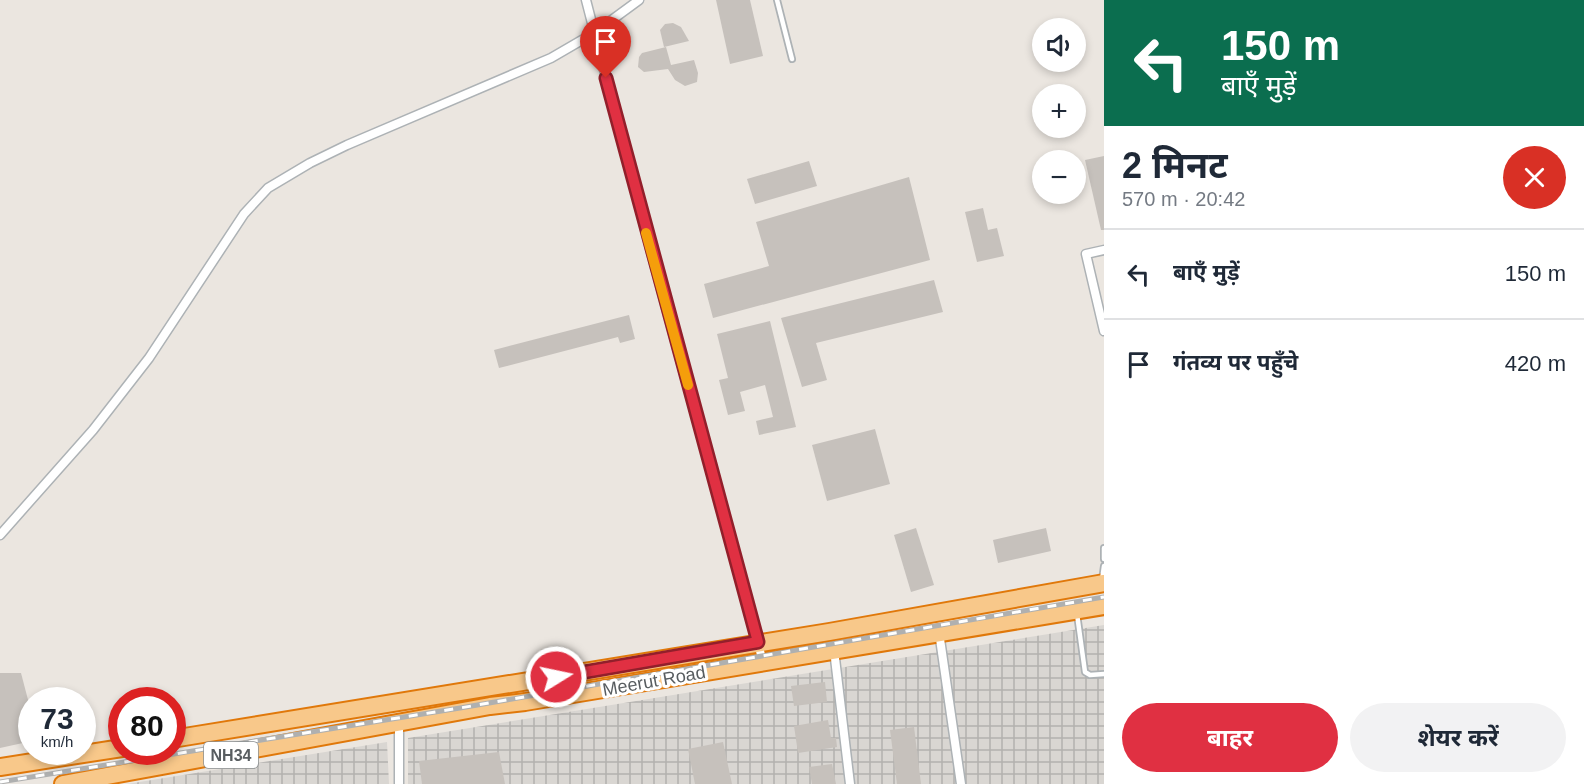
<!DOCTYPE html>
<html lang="hi">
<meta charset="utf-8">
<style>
body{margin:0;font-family:Arial,"Noto Sans Devanagari",sans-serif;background:#f2f2f3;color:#1f2937;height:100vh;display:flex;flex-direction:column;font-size:22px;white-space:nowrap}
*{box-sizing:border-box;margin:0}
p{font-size:20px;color:#747a83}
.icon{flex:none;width:33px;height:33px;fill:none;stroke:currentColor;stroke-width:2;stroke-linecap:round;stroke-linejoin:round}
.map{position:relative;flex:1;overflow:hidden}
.details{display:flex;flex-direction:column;background:#fff;width:480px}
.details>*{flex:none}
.hud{background:#0b6e4f;color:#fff;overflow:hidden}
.buttons{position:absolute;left:1032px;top:18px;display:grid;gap:12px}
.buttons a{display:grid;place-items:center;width:54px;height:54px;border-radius:50%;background:#fff;box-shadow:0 3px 9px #0003;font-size:30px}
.speed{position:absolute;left:18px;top:687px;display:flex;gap:12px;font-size:30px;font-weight:700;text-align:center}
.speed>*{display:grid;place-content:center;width:78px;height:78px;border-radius:50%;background:#fff;box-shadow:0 3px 9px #0003;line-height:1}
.speed small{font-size:15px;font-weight:400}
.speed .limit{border:9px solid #d22;background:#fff;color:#111}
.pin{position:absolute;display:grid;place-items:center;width:51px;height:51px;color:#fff;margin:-62px -26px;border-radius:50% 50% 50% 0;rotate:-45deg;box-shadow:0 0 6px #0007}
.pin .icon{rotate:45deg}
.me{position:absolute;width:66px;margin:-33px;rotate:80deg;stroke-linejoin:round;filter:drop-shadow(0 0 4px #0008)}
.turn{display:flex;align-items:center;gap:21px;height:126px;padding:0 18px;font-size:27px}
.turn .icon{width:78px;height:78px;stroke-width:2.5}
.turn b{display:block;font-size:42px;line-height:51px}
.round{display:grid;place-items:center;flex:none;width:63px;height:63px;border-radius:32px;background:#f2f2f3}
.headline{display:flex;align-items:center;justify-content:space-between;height:102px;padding:0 18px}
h1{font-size:36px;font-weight:700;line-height:45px}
.action{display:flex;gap:12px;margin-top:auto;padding:12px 18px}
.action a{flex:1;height:69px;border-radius:36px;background:#e03042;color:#fff;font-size:24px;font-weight:700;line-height:69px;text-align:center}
.action a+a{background:#f2f2f3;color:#1f2937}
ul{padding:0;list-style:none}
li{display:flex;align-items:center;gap:18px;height:90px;padding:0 18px;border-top:2px solid #e0e1e3}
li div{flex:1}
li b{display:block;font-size:22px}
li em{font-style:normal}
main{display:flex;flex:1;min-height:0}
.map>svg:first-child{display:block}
.industrial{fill:url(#industrial-grid)}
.building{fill:#c6c1bc}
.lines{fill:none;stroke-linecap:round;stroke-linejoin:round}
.lane-casing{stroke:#adb2b5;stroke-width:8}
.street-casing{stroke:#adb2b5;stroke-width:11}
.highway-casing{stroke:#e0780a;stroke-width:20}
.lane{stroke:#fff;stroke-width:4.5}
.street{stroke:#fff;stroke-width:8}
.highway{stroke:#f8c88a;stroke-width:16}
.rail-casing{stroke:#afb0b0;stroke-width:5}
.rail{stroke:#fff;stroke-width:3;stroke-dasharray:9;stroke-linecap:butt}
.route-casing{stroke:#921f2b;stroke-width:15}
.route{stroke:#e03042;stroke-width:10}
.slow{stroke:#f59e0b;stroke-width:10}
.labels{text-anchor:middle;stroke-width:6;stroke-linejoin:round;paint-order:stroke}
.shield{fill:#fff;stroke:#8a8e90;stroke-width:1.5}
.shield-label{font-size:16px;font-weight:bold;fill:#585d60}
.street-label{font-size:18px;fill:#585d60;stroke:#fff}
</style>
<main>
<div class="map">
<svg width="1104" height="784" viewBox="0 0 1104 784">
<defs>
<pattern id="industrial-grid" width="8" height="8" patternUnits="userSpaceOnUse" patternTransform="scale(1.5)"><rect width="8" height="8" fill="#d9d6d2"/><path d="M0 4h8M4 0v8" fill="none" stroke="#b3b1ae"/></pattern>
</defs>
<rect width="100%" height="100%" fill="#ebe6e0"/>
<!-- industrial -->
<g class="industrial">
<path d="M1104,625V784H408V738Z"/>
<path d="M387,742L389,784H127Z"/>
</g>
<!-- building -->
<g class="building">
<path d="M716,0H750L763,56L730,64Z"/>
<path d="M673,23L681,27L689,41L664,47L660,30L665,24Z"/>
<path d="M666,47L671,65L694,60L698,73L697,82L685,86L675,80L668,69L644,72L638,67L639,57L642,53Z"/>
<path d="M1104,156V230H1101L1085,160Z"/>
<path d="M809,161L817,186L755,204L747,179Z"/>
<path d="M909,177L930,260L713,318L704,284L769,266L756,222Z"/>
<path d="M983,208L988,230L997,228L1004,256L977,262L965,212Z"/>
<path d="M934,280L943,312L816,343L827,380L802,387L781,318Z"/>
<path d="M629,315L635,339L620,343L618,337L499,368L494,350Z"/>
<path d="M770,321L796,427L759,435L756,421L773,417L765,385L740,392L745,411L728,415L719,380L728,378L717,334Z"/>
<path d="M875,429L890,484L827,501L812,445Z"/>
<path d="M916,528L934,585L911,592L894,535Z"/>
<path d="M1046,528L1051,551L998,563L993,540Z"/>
<path d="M0,673H21L32,715V741L0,748Z"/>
<path d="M825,682L827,702L794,706L791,686Z"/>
<path d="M828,720L831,738H836L837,747L798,753L794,726Z"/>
<path d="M914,727L921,784H897L890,730Z"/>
<path d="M723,742L732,784H695L688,749Z"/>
<path d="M499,752L505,784H422L419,761Z"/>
<path d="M832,764L836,784H812L809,767Z"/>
</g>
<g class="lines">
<defs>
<g id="lane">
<path d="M777,0L792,59"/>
<path d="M1104,548V559"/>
<path d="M1102,580L1104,566"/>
<path d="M1077,614L1085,672L1090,675L1104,674"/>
<path d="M40,700L55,697L58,700"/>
</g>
<g id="street">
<path d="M586,0L652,256L763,662"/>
<path d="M1104,250L1086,254L1104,331"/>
<path d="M0,535L93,430L149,358L244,214L268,188L310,163L347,145L551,58L594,33L639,0"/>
<path d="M939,632L961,784"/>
<path d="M834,650L850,784"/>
<path d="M399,784V724"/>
</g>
<g id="highway">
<path d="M172,739L829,632L1104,583"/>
<path d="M0,767L122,748"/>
<path d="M63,784L490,706L525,702L1104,606"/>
</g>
</defs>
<!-- lane casing -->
<use href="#lane" class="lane-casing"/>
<!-- street casing -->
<use href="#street" class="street-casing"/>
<!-- highway casing -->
<use href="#highway" class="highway-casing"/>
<!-- lane -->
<use href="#lane" class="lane"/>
<!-- street -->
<use href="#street" class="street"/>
<!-- highway -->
<use href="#highway" class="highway"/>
<defs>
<path id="rail" d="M0,782L460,708L1104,597"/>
</defs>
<!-- rail casing -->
<use href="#rail" class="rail-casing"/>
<!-- rail -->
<use href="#rail" class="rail"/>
</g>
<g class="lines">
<defs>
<path id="route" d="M556,677L758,642L606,78"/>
</defs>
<!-- route casing -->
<use href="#route" class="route-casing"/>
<!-- route -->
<use href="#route" class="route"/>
<!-- slow -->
<path class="slow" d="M646,233L688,385"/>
</g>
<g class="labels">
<!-- shield labels -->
<rect class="shield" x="204" y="742" width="54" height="26" rx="4.5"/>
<g class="shield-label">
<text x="231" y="761">NH34</text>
</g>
<!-- street labels -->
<g class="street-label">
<text transform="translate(654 681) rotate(-10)" y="6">Meerut Road</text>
</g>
</g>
</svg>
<div class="buttons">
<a><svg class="icon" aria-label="sound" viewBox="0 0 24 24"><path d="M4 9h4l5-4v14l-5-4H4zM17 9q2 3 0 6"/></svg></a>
<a>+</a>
<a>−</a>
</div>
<div class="speed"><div>73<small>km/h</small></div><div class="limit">80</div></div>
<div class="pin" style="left:606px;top:78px;background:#d93025"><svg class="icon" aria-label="arrive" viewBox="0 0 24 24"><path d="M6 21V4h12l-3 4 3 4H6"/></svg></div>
<svg class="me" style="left:556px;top:677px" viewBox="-20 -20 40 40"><circle r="17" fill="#e03042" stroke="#fff" stroke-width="3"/><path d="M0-11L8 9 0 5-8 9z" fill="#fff"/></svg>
</div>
<section class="details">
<div class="hud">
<div class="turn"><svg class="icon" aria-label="left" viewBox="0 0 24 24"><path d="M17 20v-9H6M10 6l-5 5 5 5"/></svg><div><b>150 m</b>बाएँ मुड़ें</div></div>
</div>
<div class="headline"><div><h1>2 मिनट</h1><p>570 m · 20:42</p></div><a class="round" style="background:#d93025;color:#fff"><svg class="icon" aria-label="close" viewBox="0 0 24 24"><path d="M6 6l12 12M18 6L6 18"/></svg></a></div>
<ul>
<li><svg class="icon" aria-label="left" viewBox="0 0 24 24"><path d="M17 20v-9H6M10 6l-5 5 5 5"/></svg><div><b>बाएँ मुड़ें</b></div><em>150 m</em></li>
<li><svg class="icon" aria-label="arrive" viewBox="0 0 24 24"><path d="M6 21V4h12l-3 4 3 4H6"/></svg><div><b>गंतव्य पर पहुँचे</b></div><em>420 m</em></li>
</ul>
<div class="action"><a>बाहर</a><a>शेयर करें</a></div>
</section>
</main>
